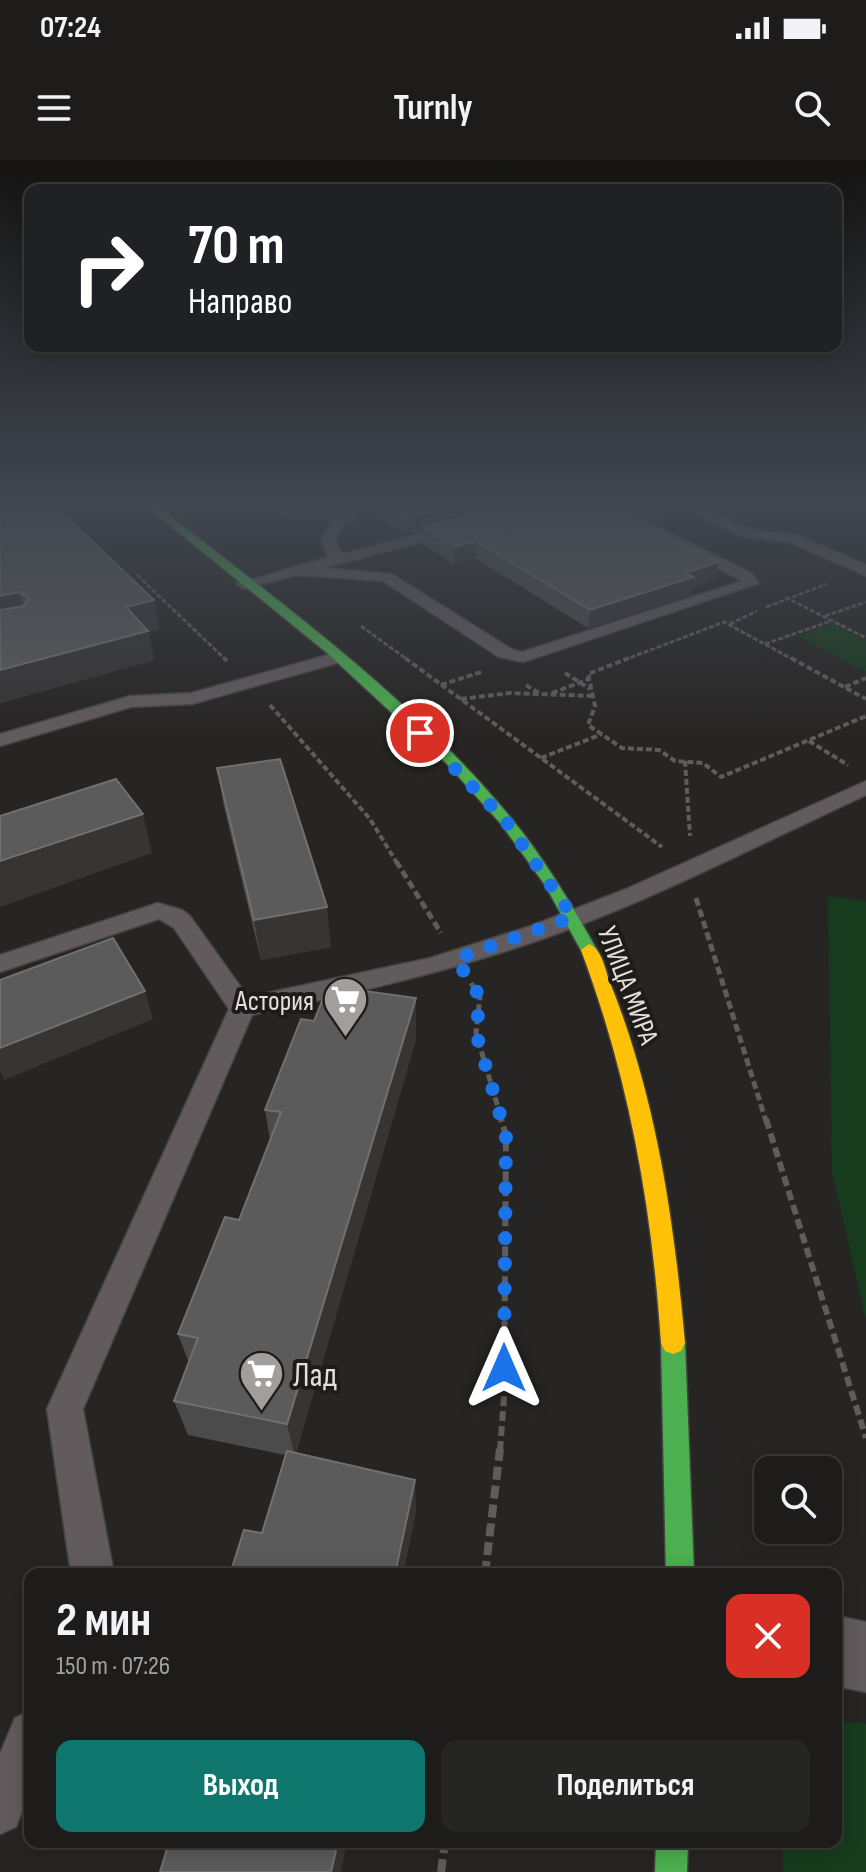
<!DOCTYPE html>
<html lang="ru">
<meta charset="utf-8">
<style>
body{margin:0;font-family:"Sofia Sans Condensed",sans-serif;background:#252523;color:#f1f3f6;height:100vh;display:flex;flex-direction:column;font-size:30px;white-space:nowrap}
*{box-sizing:border-box;margin:0}
p{font-size:26px;color:#a0a1a2}
.icon{flex:none;width:44px;height:44px;fill:none;stroke:currentColor;stroke-width:2;stroke-linecap:round;stroke-linejoin:round}
.map{position:relative;flex:1;overflow:hidden}
.sheet{position:absolute;left:24px;top:1408px;width:818px;height:280px;display:flex;flex-direction:column;background:#1d1c1a;border-radius:16px;box-shadow:0 4px 20px #0003,0 0 0 2px #3b3a39}
.sheet>*{flex:none}
.top-card{position:absolute;left:24px;top:24px;width:818px;height:168px;border-radius:16px;box-shadow:0 4px 20px #0003,0 0 0 2px #3b3a39;background:#202124;color:#fff;overflow:hidden}
.tools{position:absolute;left:754px;top:1296px;display:grid;gap:16px}
.tools a{display:grid;place-items:center;width:88px;height:88px;border-radius:16px;background:#1d1c1a;box-shadow:0 4px 20px #0003,0 0 0 2px #3b3a39;font-size:40px}
.pin{position:absolute;display:grid;place-items:center;width:68px;height:68px;color:#fff;margin:-34px;border:4px solid #fff;border-radius:50%;box-shadow:0 2px 8px #0007}
.me{position:absolute;width:88px;margin:-44px;rotate:0deg;stroke-linejoin:round;filter:drop-shadow(0 0 6px #0008)}
.turn{display:flex;align-items:center;gap:28px;height:168px;padding:0 32px;font-size:36px}
.turn .icon{width:104px;height:104px;stroke-width:2.5}
.turn b{display:block;font-size:56px;line-height:68px}
.round{display:grid;place-items:center;flex:none;width:84px;height:84px;border-radius:16px;background:#252523}
.summary{display:flex;align-items:center;justify-content:space-between;height:136px;padding:0 32px}
h1{font-size:48px;font-weight:700;line-height:60px}
.cta{display:flex;gap:16px;margin-top:auto;padding:16px 32px}
.cta a{flex:1;height:92px;border-radius:16px;background:#0f766e;color:#fff;font-size:32px;font-weight:700;line-height:92px;text-align:center}
.cta a+a{background:#252523;color:#f1f3f6}
.status{display:flex;justify-content:space-between;align-items:center;height:56px;padding:0 40px;background:#1d1c1a;direction:ltr}
.status svg{height:22px;fill:currentColor}
header{display:flex;justify-content:space-between;align-items:center;height:104px;padding:0 32px;background:#1d1c1a;font-size:36px;font-weight:700}
.map>svg:first-child{display:block}
.green{fill:#173b1d}
.lines{fill:none;stroke-linecap:round;stroke-linejoin:round}
.lane-casing{stroke:#444342;stroke-width:3}
.street-casing{stroke:#444342;stroke-width:3}
.fast-casing{stroke:#444342;stroke-width:3}
.slow-casing{stroke:#444342;stroke-width:3}
.path-far4{stroke:#605b5c;stroke-width:3;stroke-dasharray:5 2;stroke-linecap:butt}
.path-far3{stroke:#605b5c;stroke-width:4;stroke-dasharray:6 3;stroke-linecap:butt}
.path-far2{stroke:#605b5c;stroke-width:5;stroke-dasharray:8 4;stroke-linecap:butt}
.path-far1{stroke:#605b5c;stroke-width:6;stroke-dasharray:10 5;stroke-linecap:butt}
.path{stroke:#605b5c;stroke-width:8;stroke-dasharray:13 6;stroke-linecap:butt}
.lane{fill:#625b5e;fill-rule:evenodd}
.street{fill:#625b5e;fill-rule:evenodd}
.fast{fill:#4caf50;fill-rule:evenodd}
.slow{fill:#ffc107;fill-rule:evenodd}
.wall{fill:#4c4b4b}
.shaded-wall{fill:#373534}
.building{fill:#5c5b5b;stroke:#71706f;stroke-width:2}
.route{stroke:#1a73e8;stroke-width:14;stroke-dasharray:0 25.2}
.labels{text-anchor:middle;stroke-width:8;stroke-linejoin:round;paint-order:stroke}
.street-label{font-size:28px;fill:#e2dfdd;stroke:#1f1b18}
.poi-label{font-size:28px;fill:#e2dfdd;stroke:#1f1b18;text-anchor:end}
.near-poi-label{font-size:34px;fill:#e2dfdd;stroke:#1f1b18;text-anchor:start}
</style>
<div class="status"><b>07:24</b><svg viewBox="0 0 49 12"><path d="M0 12V9h3v3zM5 12V6h3v6zM10 12V3h3v9zM15 12V0h3v12zM26 1h20v11H26zM47 4h2v5h-2z"/></svg></div>
<header><svg class="icon" aria-label="menu" viewBox="0 0 24 24"><path d="M4 6h16M4 12h16M4 18h16"/></svg>Turnly<svg class="icon" aria-label="search" viewBox="0 0 24 24"><circle cx="10" cy="10" r="6"/><path d="M15 15l6 6"/></svg></header>
<div class="map">
<svg width="866" height="1712" viewBox="0 0 866 1712">
<rect width="100%" height="100%" fill="#272523"/>
<!-- green -->
<g class="green">
<path d="M833,464L866,481V512L798,476Z"/>
<path d="M828,736L866,741V1160L832,1012Z"/>
<path d="M856,1562L866,1564V1712H783V1682H836V1563Z"/>
</g>
<g class="lines">
<defs>
<g id="lane">
<path d="M589,341H606L751,413L759,423L523,502L499,497L383,421L297,415L244,429L236,424L328,397L321,381L334,359L346,362L335,381L342,394L457,364L462,365V371L324,408L392,414L511,489L522,492L742,421Z"/>
<path d="M669,341H686L748,369L797,375L866,405V416L789,382L740,376Z"/>
<path d="M335,493L344,498L341,502L192,544L131,547L0,586V574L130,536L191,533Z"/>
<path d="M866,621V635C760,684 655,739 545,778C449,812 351,834 252,855L83,1249L113,1409L111,1414H71L47,1249L229,849L174,768L159,759L0,812V795L158,743L182,750L190,756L248,837L430,798L531,766L626,729Z"/>
<path d="M30,1551V1631L16,1667L0,1674V1594L15,1558Z"/>
</g>
<path id="street" d="M836,1456L866,1462V1532L836,1526Z"/>
<g id="fast">
<path d="M140,341H151C275,439 409,534 511,658C545,699 571,744 597,790L595,794H583L545,725L501,664L447,604L326,492Z"/>
<path d="M673,1172L681,1175L685,1183L694,1414H666L661,1183L665,1175Z"/>
<path d="M656,1682H688L687,1712H655Z"/>
</g>
<path id="slow" d="M589,784C601,788 605,808 609,820C656,936 674,1059 685,1183L681,1191L673,1194L665,1191L661,1183C652,1047 629,918 581,790Z"/>
</defs>
<!-- lane casing -->
<use href="#lane" class="lane-casing"/>
<!-- street casing -->
<use href="#street" class="street-casing"/>
<!-- fast casing -->
<use href="#fast" class="fast-casing"/>
<!-- slow casing -->
<use href="#slow" class="slow-casing"/>
<!-- path-far4 -->
<g class="path-far4">
<path d="M137,415L226,500"/>
<path d="M785,437L866,478"/>
<path d="M766,447L827,424"/>
<path d="M825,456L866,442"/>
<path d="M730,464L757,451"/>
<path d="M361,466L408,500"/>
<path d="M765,484L831,461"/>
<path d="M624,500L724,462L794,500"/>
</g>
<!-- path-far3 -->
<g class="path-far3">
<path d="M224,498L227,501"/>
<path d="M405,498L662,687"/>
<path d="M629,498L588,514L595,546L588,565L622,588L659,590L675,601L703,603L721,617L866,556"/>
<path d="M791,498L866,539"/>
<path d="M565,513L590,529"/>
<path d="M441,525L481,512"/>
<path d="M526,525L539,533"/>
<path d="M845,527L866,518"/>
<path d="M552,533L589,519"/>
<path d="M461,539L510,533L593,536"/>
<path d="M270,545L370,659L397,703"/>
<path d="M809,581L848,605"/>
<path d="M541,598L602,574"/>
<path d="M685,601L690,676"/>
</g>
<!-- path-far2 -->
<g class="path-far2">
<path d="M396,701L441,773"/>
<path d="M696,738L766,961"/>
<path d="M471,823L480,837L476,873L502,961"/>
</g>
<!-- path-far1 -->
<g class="path-far1">
<path d="M766,959L866,1278"/>
<path d="M500,1291L504,1237L506,975L501,959"/>
</g>
<!-- path -->
<g class="path">
<path d="M485,1414L500,1289"/>
<path d="M441,1712L445,1682"/>
</g>
<!-- lane -->
<use href="#lane" class="lane"/>
<!-- street -->
<use href="#street" class="street"/>
<!-- fast -->
<use href="#fast" class="fast"/>
<!-- slow -->
<use href="#slow" class="slow"/>
</g>
<!-- wall -->
<g class="wall">
<path d="M0,341L154,440L159,469L148,472L154,500L0,543Z"/>
<path d="M259,341H355L356,363L335,356L329,361L284,358Z"/>
<path d="M363,341H683L680,356L656,362L637,353L635,361L718,402L715,420L691,427L690,435L588,468L475,398L454,404L423,384V370L407,374L363,346Z"/>
<path d="M217,608L331,787L261,800L224,647Z"/>
<path d="M416,879L296,1293L416,1350L403,1414H230L262,1373L285,1295L188,1275L174,1241L189,1203L178,1174L239,1060L270,980L265,950Z"/>
</g>
<!-- shaded-wall -->
<g class="shaded-wall">
<path d="M328,341H334L335,356L329,361Z"/>
<path d="M474,341H536L423,367V370L407,374V357Z"/>
<path d="M675,341H683L680,356L656,362L658,346Z"/>
<path d="M701,341H714L701,344Z"/>
<path d="M637,352L634,368L624,355Z"/>
<path d="M476,381L475,398L454,404L455,387Z"/>
<path d="M718,402L715,420L691,427L690,435L588,468L590,450L685,413Z"/>
<path d="M19,432L28,460L0,467V436Z"/>
<path d="M154,440L159,469L148,472L154,500L0,543V510L126,447Z"/>
<path d="M143,654L152,693L0,747V701Z"/>
<path d="M327,747L331,787L261,800L254,760Z"/>
<path d="M145,831L153,859L4,920L0,911V888Z"/>
<path d="M416,838V879L295,1297L287,1264Z"/>
<path d="M415,1320L416,1350L403,1414H395Z"/>
<path d="M338,1682H347L341,1712H331Z"/>
</g>
<!-- building -->
<g class="building">
<path d="M0,341H50L154,440L126,447L148,471L0,510V450L24,446L29,438L19,432L0,436Z"/>
<path d="M380,341H474L407,357Z"/>
<path d="M523,341H615L637,352L624,355L718,402L685,413L693,417L590,450L476,381L455,387L423,367Z"/>
<path d="M647,341H678L658,346Z"/>
<path d="M280,599L327,747L254,760L217,608Z"/>
<path d="M116,619L143,654L0,701V656Z"/>
<path d="M113,778L145,831L0,888V820Z"/>
<path d="M328,826L416,838L287,1264L174,1241L198,1178L178,1174L225,1057L239,1060L281,952L265,950L301,859L314,861Z"/>
<path d="M287,1291L415,1320L395,1414H230L244,1370L262,1373Z"/>
<path d="M169,1682H338L331,1712H160Z"/>
</g>
<!-- sky -->
<linearGradient id="sky" x2="0" y2="1"><stop stop-color="#151413"/><stop offset="0.59" stop-color="#414650"/><stop offset="1" stop-color="#414650" stop-opacity="0"/></linearGradient>
<rect width="866" height="580" fill="url(#sky)"/>
<g class="lines">
<!-- route -->
<path class="route" d="M420,573L505,660L573,757L456,799L480,837L476,873L506,975L504,1208"/>
</g>
<!-- icons -->
<defs>
<symbol id="supermarket-pin" viewBox="-11 -11 22 30"><path d="M0 17L-7.5 6A9.5 9.5 0 1 1 7.5 6Z" fill="#a19e9c" stroke="#1f1b18"/><path d="M-6-5.5h2.5l.6 2H6L4.5 2H-2.5L-4.4-4H-6ZM-1.5 3.2a1.3 1.3 0 1 0 .1 0ZM3 3.2a1.3 1.3 0 1 0 .1 0Z" fill="#fff"/></symbol>
</defs>
<g fill-rule="evenodd">
<use href="#supermarket-pin" x="320" y="814" width="51" height="69"/>
<use href="#supermarket-pin" x="236" y="1188" width="51" height="69"/>
</g>
<g class="labels">
<!-- street labels -->
<g class="street-label">
<text transform="translate(629 825) rotate(69)" y="10">УЛИЦА МИРА</text>
</g>
<!-- poi labels -->
<g class="poi-label">
<text x="314" y="850">Астория</text>
</g>
<!-- near-poi labels -->
<g class="near-poi-label">
<text x="293" y="1226">Лад</text>
</g>
</g>
</svg>
<div class="tools">
<a><svg class="icon" aria-label="search" viewBox="0 0 24 24"><circle cx="10" cy="10" r="6"/><path d="M15 15l6 6"/></svg></a>
</div>
<div class="pin" style="left:420px;top:573px;background:#d93025"><svg class="icon" aria-label="arrive" viewBox="0 0 24 24"><path d="M6 21V4h12l-3 4 3 4H6"/></svg></div>
<svg class="me" style="left:504px;top:1208px" viewBox="-20 -20 40 40"><path d="M0-17L14 15 0 8-14 15z" fill="#1a73e8" stroke="#fff" stroke-width="4"/></svg>
<div class="top-card">
<div class="turn"><svg class="icon" aria-label="right" viewBox="0 0 24 24"><path d="M7 20v-9h11M14 6l5 5-5 5"/></svg><div><b>70 m</b>Направо</div></div>
</div>
<section class="sheet">
<div class="summary"><div><h1>2 мин</h1><p>150 m · 07:26</p></div><a class="round" style="background:#d93025;color:#fff"><svg class="icon" aria-label="close" viewBox="0 0 24 24"><path d="M6 6l12 12M18 6L6 18"/></svg></a></div>
<div class="cta"><a>Выход</a><a>Поделиться</a></div>
</section>
</div>
